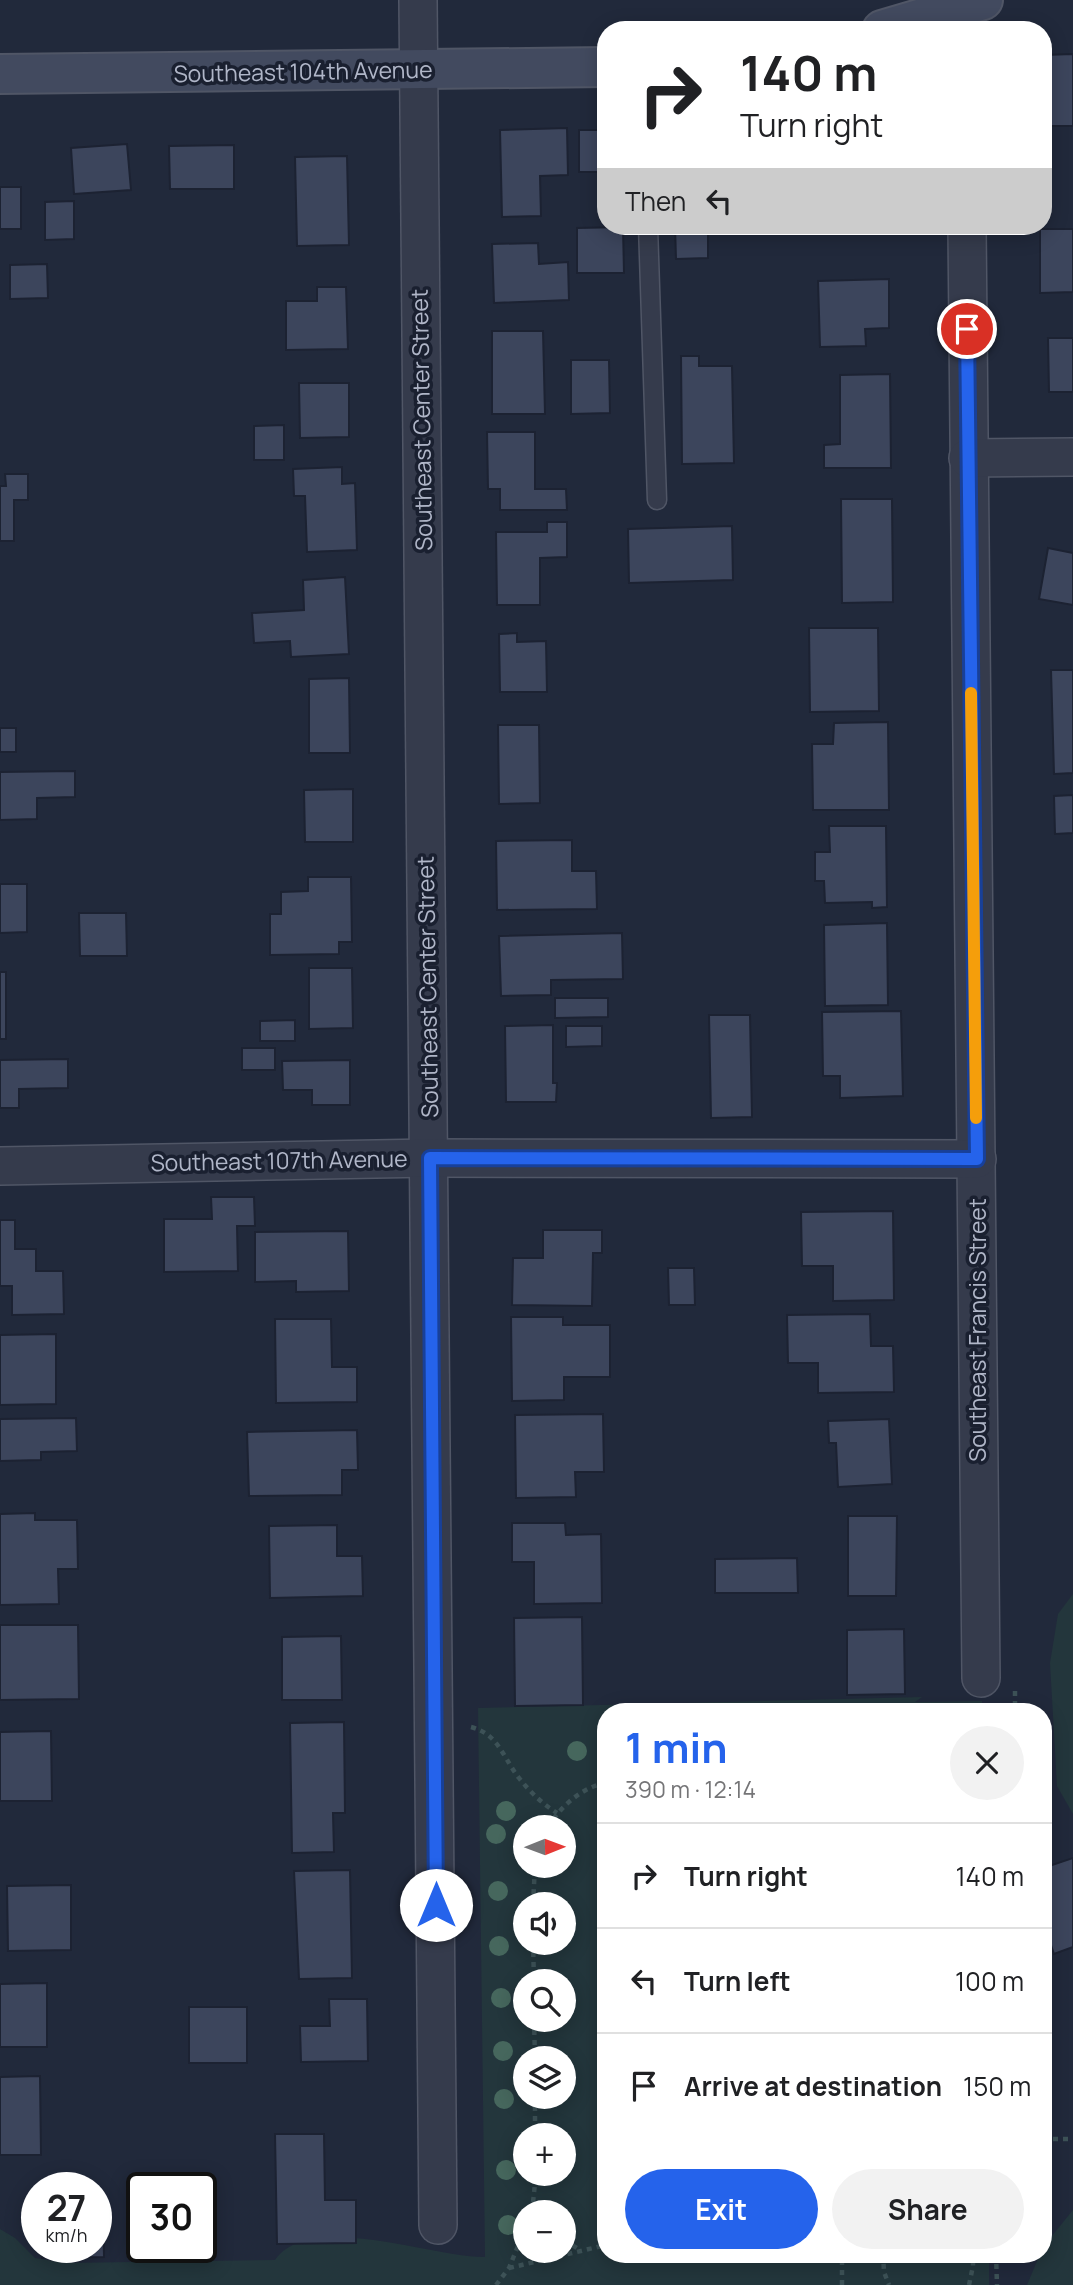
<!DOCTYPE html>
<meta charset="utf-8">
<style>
body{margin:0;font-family:Manrope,sans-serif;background:#f2f2f2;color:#202124;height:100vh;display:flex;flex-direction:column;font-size:26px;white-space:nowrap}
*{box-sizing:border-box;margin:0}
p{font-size:23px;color:#757577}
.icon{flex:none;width:38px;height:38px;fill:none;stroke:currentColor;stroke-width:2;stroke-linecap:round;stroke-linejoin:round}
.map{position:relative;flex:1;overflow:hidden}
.sheet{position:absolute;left:597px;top:1703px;width:455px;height:560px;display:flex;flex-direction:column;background:#fff;border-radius:28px;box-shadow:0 4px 18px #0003}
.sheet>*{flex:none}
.banner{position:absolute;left:597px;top:21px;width:455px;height:214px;border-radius:28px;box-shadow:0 4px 18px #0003;background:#fff;color:#202124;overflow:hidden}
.needle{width:46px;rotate:89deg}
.buttons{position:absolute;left:513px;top:1815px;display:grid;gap:14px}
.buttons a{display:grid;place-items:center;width:63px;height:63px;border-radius:50%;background:#fff;box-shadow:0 4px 18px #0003;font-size:35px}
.speed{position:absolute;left:21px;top:2172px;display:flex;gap:14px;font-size:35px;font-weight:700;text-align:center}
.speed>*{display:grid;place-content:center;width:91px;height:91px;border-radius:50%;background:#fff;box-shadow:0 4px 18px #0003;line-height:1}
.speed small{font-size:18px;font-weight:400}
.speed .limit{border:4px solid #111;border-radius:10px;background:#fff;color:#111}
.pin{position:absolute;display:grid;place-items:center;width:60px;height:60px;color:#fff;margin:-30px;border:4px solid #fff;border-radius:50%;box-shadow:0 2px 7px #0007}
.me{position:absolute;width:77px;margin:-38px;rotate:0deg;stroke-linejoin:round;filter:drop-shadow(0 0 5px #0008)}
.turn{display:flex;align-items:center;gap:24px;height:147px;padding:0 28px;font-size:32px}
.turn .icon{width:91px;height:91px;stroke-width:2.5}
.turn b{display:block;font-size:49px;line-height:60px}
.then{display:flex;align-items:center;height:66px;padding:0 28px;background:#0003;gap:14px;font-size:26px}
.round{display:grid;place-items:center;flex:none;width:74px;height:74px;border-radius:37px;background:#f2f2f2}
.headline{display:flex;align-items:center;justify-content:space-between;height:119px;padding:0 28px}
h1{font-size:42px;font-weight:700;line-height:52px;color:#2563eb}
.primary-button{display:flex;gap:14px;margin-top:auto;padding:14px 28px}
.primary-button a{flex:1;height:80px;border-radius:42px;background:#2563eb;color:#fff;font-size:28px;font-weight:700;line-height:80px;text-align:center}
.primary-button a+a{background:#f2f2f2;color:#202124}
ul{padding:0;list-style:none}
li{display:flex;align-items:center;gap:21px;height:105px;padding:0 28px;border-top:2px solid #e0e0e0}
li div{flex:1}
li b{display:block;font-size:26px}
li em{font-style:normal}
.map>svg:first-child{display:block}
.green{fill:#23363c;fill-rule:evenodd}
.building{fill:#3c455c;stroke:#1c2232;stroke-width:2}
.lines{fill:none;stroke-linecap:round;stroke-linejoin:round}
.lane-casing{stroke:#505666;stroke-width:21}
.street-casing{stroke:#505666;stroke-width:40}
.secondary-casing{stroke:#505666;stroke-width:42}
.path{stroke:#3d5257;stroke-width:4.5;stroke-dasharray:5 5;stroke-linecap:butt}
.lane{stroke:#353b4c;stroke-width:18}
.street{stroke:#353b4c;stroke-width:37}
.secondary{stroke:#424a5f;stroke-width:38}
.tree{fill:#46675d}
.route-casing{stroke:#184099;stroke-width:18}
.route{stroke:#2563eb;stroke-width:12}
.slow{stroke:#f59e0b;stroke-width:12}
.labels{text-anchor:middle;stroke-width:7;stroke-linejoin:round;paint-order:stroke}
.street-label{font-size:23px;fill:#b0b6c8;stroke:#1a2030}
</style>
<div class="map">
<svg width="1073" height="2285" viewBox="0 0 1073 2285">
<rect width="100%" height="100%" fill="#21293b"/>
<!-- green -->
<g class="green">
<path d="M1073,1594V1814L1057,1786L1050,1663L1058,1614Z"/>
<path d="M922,1697L915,1702L982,1701V1712H606V2254H989V2285H0V2229L15,2238L35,2258L64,2263L275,2260C309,2210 435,2258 485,2257L478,1708ZM525,1827H564V1866H525ZM525,1904H564V1942H525ZM525,1981H564V2020H525ZM525,2058H564V2096H525ZM525,2135H564V2174H525ZM525,2212H564V2250H525Z"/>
<path d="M1073,2210V2285H1027L1040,2254H1043L1047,2242Z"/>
</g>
<!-- building -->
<g class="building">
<path d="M1073,54V126H1043V55Z"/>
<path d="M567,128L568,175L540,176L541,216L502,217L500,130Z"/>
<rect x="579" y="130" width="27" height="42"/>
<path d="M127,144L131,190L74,194L71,148Z"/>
<path d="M234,145V189H170L169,146Z"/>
<path d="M347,156L349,245L297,246L295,157Z"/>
<rect x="0" y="187" width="21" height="42"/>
<path d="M74,201V239L45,240V202Z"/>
<path d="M675,226L708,228V258L676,259Z"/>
<path d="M623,227L624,273H577V228Z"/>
<path d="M1040,229H1073V292L1040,293Z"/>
<path d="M538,243L539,264L568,262L569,300L494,303L492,244Z"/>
<path d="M47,264L48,298L10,299V265Z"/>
<path d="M889,279V328L865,329L866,346L820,347L818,281Z"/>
<path d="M317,287H346L348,349L286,350V301H317Z"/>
<path d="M492,331H543L545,414H492Z"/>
<path d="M1048,338H1073V392H1049Z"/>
<path d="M681,356H699V366H732L734,463L682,464Z"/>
<path d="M571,360H609L610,413L571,414Z"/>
<path d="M890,374L891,468H824V445L840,444V375Z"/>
<path d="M299,383H349V437L300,438Z"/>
<path d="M284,425V460H254V426Z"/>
<path d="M487,432H535V489H566L567,510H500V489H488Z"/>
<path d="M342,467V484L355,483L357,550L307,552L305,496H294L293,469Z"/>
<path d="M5,474H28V500H14V541H0V486H6Z"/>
<path d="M841,499H892L893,602L842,603Z"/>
<path d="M547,522H567V557L540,558V605H497L496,532H547Z"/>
<path d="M732,526L733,580L629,583L628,529Z"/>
<path d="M1048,548L1073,553V605L1039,599Z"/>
<path d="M345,577L349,654L291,657L290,641L254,643L252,613L304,610L303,580Z"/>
<path d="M809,628H878L879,711L810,712Z"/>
<path d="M517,633V642L546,641L547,692H500L499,634Z"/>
<path d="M1051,670H1073V773L1054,774Z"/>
<path d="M349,678L350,753H309V679Z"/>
<path d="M888,722L889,810H813L812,744H833L834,723Z"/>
<path d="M498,725H539L540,803L499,804Z"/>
<rect x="0" y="728" width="16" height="24"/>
<path d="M75,771V797L37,798V819L0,820V772Z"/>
<path d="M353,789V842H305L304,790Z"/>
<path d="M1073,795V833L1055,834L1054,796Z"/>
<path d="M829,826H886L887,907L872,908V902L825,903L824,881H815V852H830Z"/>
<path d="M572,840V871H596L597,909L497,910L496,841Z"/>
<path d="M308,877H351L352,942H339V954L270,955V914H281V892L308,891Z"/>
<path d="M0,884H27V932L0,933Z"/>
<path d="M79,913H126L127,956H80Z"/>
<path d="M887,923L888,1005L825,1006L824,925Z"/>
<path d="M622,933L623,979L551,980V995L501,996L499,936Z"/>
<path d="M309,968H352L353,1028L309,1029Z"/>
<rect x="0" y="972" width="6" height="67"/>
<path d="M555,998H608V1017L555,1018Z"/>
<path d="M901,1011L903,1096L840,1098V1076H823L822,1012Z"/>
<path d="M709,1015H750L752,1117L711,1118Z"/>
<path d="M295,1020V1041H260V1021Z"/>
<path d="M553,1025V1083H557L556,1102H506L505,1026Z"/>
<path d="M566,1026H602V1046L566,1047Z"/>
<rect x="242" y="1048" width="33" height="22"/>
<path d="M68,1059V1088L19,1089V1108H0V1060Z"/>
<path d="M350,1060V1105H312V1090H283L282,1061Z"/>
<path d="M211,1197H254L255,1226H237L238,1271L164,1272V1219H212Z"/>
<path d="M893,1211L894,1300L833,1301V1266H802L801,1212Z"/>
<path d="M0,1220H15V1249H36V1271H63L64,1314L12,1315V1286H0Z"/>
<path d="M543,1230H602V1253H593L592,1306L512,1305L513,1258H543Z"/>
<path d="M348,1231L349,1291L296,1292V1281L255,1282V1232Z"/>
<path d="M668,1268H694L695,1305H669Z"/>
<path d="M870,1314L871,1346H893L894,1392L818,1393V1363H788L787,1315Z"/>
<path d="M511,1317H563V1325H610V1377H564V1400L512,1401Z"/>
<path d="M275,1319H331L332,1367H357V1402L276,1403Z"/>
<path d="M56,1334V1404L0,1405V1335Z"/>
<path d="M603,1414L604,1472H575L576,1497L516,1498L515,1415Z"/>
<path d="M76,1418L77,1451L41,1452V1460L0,1461V1419Z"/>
<path d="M889,1419L892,1484L838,1487L836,1443H829L828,1421Z"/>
<path d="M357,1430L358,1470H342V1495L249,1496L247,1432Z"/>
<path d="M35,1513V1520H77L78,1569H58L59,1604L0,1605V1514Z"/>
<path d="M848,1516H897L896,1596H848Z"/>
<path d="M512,1523H565L566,1535L601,1534L602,1603L534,1604V1562H512Z"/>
<path d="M337,1525V1556H362L363,1596L270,1598L269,1526Z"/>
<path d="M797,1558L798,1593H715V1559Z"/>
<path d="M582,1617L583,1705L515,1706L514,1618Z"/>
<path d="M0,1625H78L79,1699L0,1700Z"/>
<path d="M904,1629L905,1694L847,1695V1630Z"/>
<path d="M341,1636L342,1700H282V1637Z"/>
<path d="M344,1722L345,1813H333L334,1852L292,1853L290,1723Z"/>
<path d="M51,1731L52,1801H0V1732Z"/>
<path d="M1073,1858V1947L1054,1954L1043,1922V1868Z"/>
<path d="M350,1870L352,1978L299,1979L294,1871Z"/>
<path d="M71,1885V1950L8,1951L7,1886Z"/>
<path d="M47,1983V2047H0V1984Z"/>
<path d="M329,1999H367L368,2061L301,2062L300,2026H330Z"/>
<rect x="189" y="2007" width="58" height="56"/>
<path d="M40,2076L41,2155H0V2077Z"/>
<path d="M275,2134H324L325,2200H356V2243L277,2244Z"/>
<path d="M96,2205H103L104,2257L42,2258V2247H96Z"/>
</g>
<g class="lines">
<defs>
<path id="lane" d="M648,226L657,500"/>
<g id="street">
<path d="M418,0L438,2225"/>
<path d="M967,226L981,1678"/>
<path d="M968,458L1073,457"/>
<path d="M0,1166L430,1158L977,1159"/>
</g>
<g id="secondary">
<path d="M882,30L983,0"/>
<path d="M0,74L606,67"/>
</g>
</defs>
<!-- lane casing -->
<use href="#lane" class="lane-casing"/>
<!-- street casing -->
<use href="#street" class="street-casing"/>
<!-- secondary casing -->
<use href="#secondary" class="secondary-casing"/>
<!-- path -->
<g class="path">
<path d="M1015,1691V1712"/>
<path d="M471,1727C497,1734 502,1754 516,1774C527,1789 541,1803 557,1813"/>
<path d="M548,1827C560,1807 582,1787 606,1783"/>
<path d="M533,1904L535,1866"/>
<path d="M533,1942L534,1981"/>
<path d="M534,2020L535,2058"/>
<path d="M535,2096V2135"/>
<path d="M1043,2139H1073"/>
<path d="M532,2212L536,2174"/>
<path d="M564,2240L580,2250"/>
<path d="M883,2254L884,2272L889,2285"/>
<path d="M996,2254L997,2285"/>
<path d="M509,2268L606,2245"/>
<path d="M496,2285L509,2268L525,2229"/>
<path d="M842,2285V2254"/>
<path d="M969,2285L973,2266V2254"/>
</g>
<!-- lane -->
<use href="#lane" class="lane"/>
<!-- street -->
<use href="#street" class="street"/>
<!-- secondary -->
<use href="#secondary" class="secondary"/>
</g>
<!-- trees -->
<g class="tree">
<circle cx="577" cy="1751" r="10"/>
<circle cx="506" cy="1811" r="10"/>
<circle cx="496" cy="1834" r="10"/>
<circle cx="498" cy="1891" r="10"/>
<circle cx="499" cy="1946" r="10"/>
<circle cx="501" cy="1998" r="10"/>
<circle cx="503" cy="2051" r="10"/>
<circle cx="504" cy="2099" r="10"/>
<circle cx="506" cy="2170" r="10"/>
<circle cx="508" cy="2225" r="10"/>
</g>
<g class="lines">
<defs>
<path id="route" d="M436,1905L430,1158L977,1159L967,329"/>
</defs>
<!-- route casing -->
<use href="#route" class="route-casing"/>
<!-- route -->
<use href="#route" class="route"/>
<!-- slow -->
<path class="slow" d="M971,693L976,1118"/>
</g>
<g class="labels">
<!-- street labels -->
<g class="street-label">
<text transform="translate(303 72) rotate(-1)" y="8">Southeast 104th Avenue</text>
<text transform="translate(422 420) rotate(-91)" y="8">Southeast Center Street</text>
<text transform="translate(428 987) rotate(-91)" y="8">Southeast Center Street</text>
<text transform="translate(279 1161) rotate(-1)" y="8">Southeast 107th Avenue</text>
<text transform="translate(978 1330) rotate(-90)" y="8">Southeast Francis Street</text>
</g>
</g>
</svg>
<div class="buttons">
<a><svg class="needle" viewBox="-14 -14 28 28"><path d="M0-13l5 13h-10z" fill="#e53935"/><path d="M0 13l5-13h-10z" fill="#757577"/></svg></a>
<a><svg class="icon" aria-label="sound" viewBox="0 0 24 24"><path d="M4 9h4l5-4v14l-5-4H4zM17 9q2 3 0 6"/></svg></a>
<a><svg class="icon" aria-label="search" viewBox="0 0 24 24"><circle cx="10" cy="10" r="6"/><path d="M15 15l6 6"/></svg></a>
<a><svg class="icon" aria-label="layers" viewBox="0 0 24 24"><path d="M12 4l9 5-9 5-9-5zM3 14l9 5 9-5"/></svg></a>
<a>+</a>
<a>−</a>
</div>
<div class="speed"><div>27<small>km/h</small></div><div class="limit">30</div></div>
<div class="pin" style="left:967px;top:329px;background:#d93025"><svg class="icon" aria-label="arrive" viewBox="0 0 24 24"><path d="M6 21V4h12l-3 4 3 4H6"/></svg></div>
<svg class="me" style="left:436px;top:1905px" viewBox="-20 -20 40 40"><circle r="19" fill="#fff"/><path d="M0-13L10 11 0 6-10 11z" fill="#2563eb"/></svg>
<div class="banner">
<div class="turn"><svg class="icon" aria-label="right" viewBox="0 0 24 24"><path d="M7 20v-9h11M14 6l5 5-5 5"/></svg><div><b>140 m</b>Turn right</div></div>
<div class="then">Then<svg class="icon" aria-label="left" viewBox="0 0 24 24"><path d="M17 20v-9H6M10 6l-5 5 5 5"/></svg></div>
</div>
<section class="sheet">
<div class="headline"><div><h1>1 min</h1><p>390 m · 12:14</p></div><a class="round"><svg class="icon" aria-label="close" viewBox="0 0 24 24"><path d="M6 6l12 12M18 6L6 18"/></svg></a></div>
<ul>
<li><svg class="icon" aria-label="right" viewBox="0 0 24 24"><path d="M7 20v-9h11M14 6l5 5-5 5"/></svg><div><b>Turn right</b></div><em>140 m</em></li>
<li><svg class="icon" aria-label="left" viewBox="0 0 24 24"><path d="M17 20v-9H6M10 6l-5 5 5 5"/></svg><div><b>Turn left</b></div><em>100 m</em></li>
<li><svg class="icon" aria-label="arrive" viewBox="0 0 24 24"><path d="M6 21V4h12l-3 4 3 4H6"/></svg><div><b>Arrive at destination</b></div><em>150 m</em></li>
</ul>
<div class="primary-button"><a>Exit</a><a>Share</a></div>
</section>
</div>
